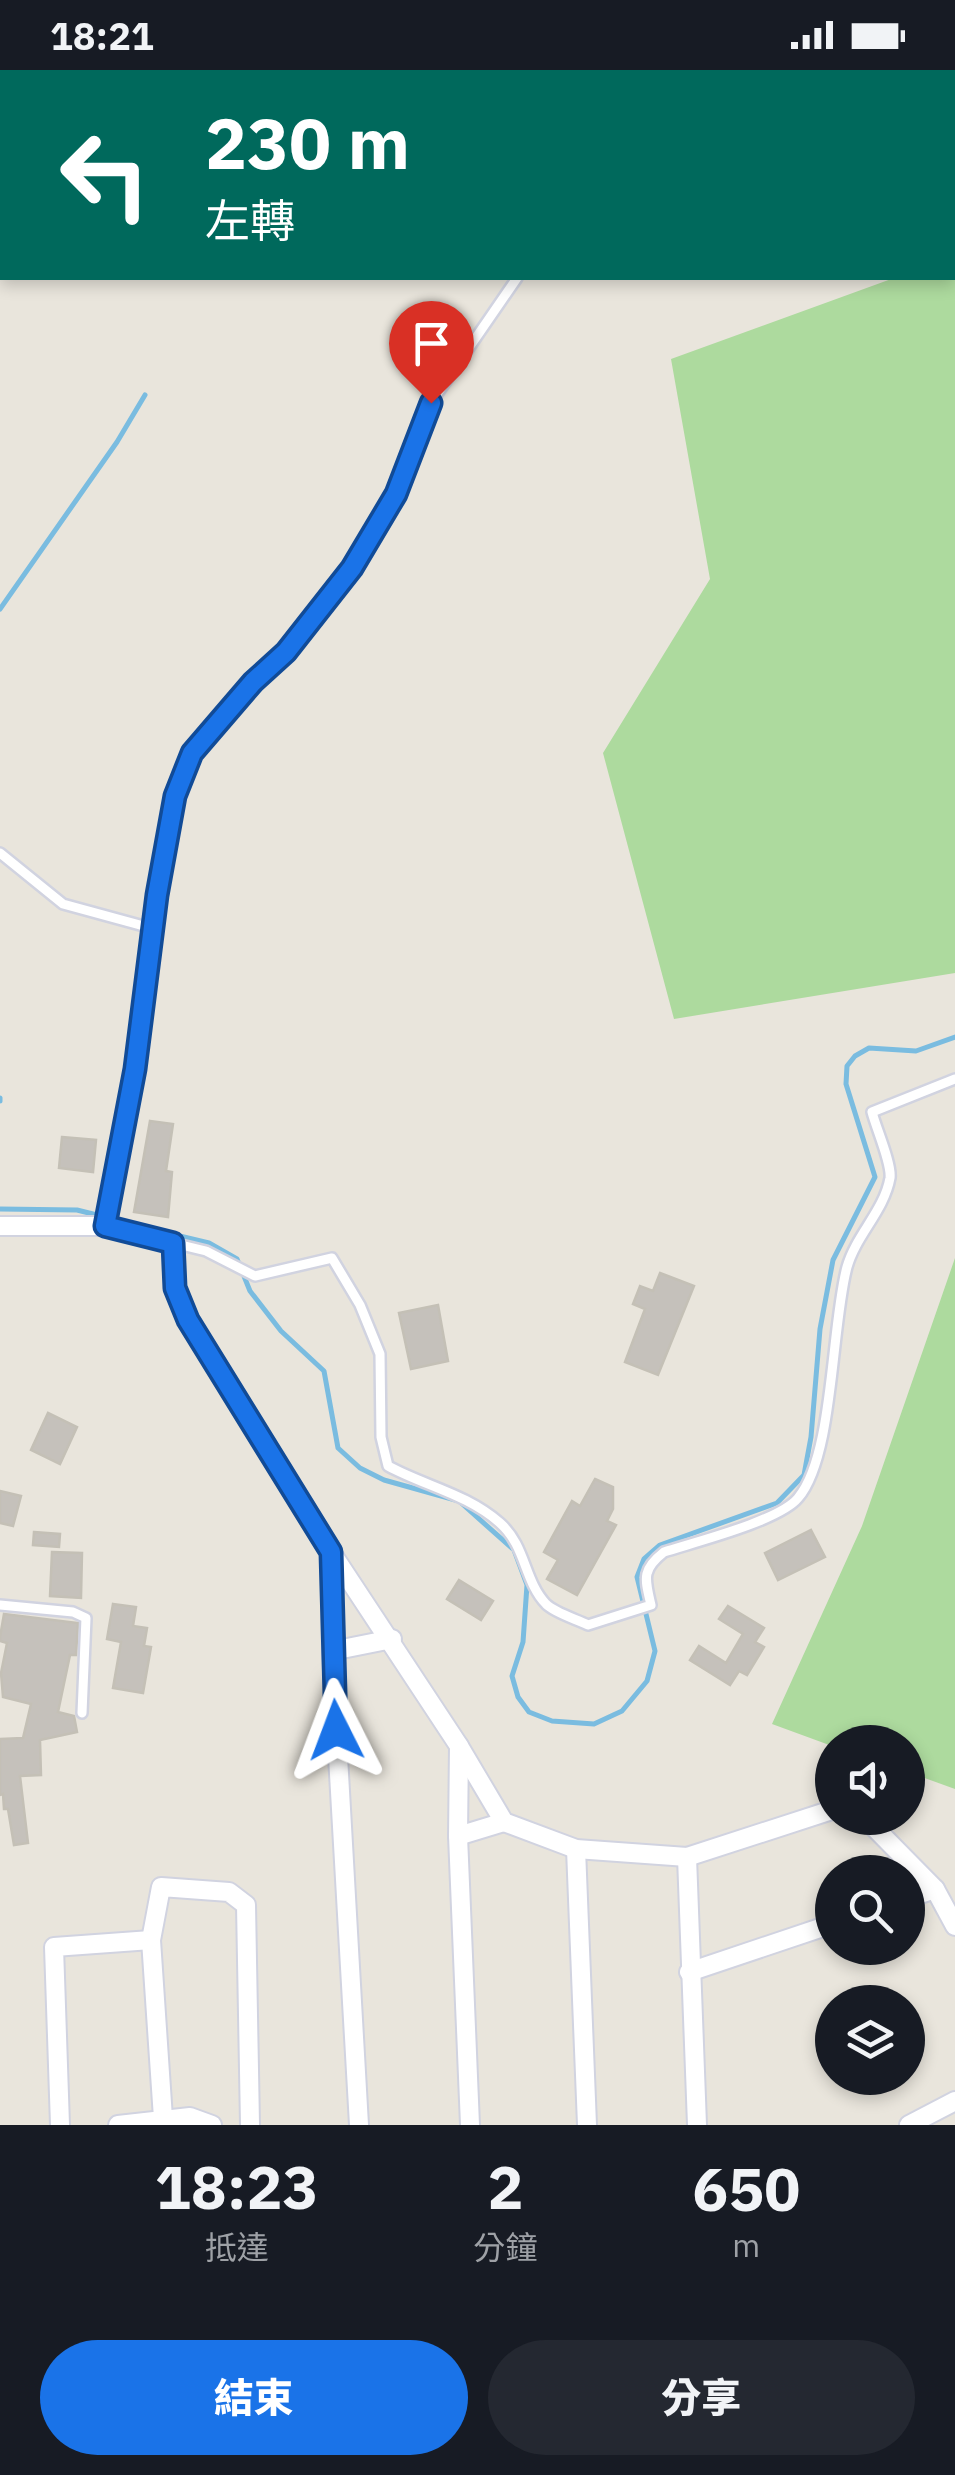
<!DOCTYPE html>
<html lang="zh-TW">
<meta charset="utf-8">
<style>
body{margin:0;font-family:"IBM Plex Sans","Noto Sans TC",sans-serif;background:#242831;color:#f1f3f6;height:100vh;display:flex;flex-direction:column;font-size:38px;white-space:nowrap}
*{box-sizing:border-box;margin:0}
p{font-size:32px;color:#9ea1a6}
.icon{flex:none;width:55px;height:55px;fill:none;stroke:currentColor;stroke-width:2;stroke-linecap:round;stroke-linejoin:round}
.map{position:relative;height:2055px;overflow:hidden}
.panel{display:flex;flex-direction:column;background:#171b24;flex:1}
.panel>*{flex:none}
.banner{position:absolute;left:0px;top:0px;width:955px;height:210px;box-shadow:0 5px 15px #0003;background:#00695c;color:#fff;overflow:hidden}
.controls{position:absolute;left:815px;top:1655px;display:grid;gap:20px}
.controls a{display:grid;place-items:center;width:110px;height:110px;border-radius:50%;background:#171b24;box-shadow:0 5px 15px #0003;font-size:50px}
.pin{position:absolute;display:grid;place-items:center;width:85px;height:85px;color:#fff;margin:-102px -42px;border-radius:50% 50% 50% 0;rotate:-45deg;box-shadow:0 0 10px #0007}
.pin .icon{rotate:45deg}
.me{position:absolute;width:110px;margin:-55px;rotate:357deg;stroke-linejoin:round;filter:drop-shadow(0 0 8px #0008)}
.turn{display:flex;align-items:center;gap:35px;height:210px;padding:0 40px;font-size:45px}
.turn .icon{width:130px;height:130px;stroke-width:2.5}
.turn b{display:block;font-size:70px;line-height:85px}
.eta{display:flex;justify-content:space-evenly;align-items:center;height:170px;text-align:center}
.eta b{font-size:60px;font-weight:800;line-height:70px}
.button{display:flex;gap:20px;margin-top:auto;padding:20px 40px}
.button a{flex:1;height:115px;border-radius:60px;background:#1a73e8;color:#fff;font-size:40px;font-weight:800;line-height:115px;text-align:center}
.button a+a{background:#242831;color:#f1f3f6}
.status{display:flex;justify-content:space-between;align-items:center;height:70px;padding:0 50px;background:#171b24;direction:ltr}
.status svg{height:28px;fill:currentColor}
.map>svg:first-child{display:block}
.green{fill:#adda9e}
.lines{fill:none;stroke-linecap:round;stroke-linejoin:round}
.stream{stroke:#7abce0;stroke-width:5}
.building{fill:#c5c1bb;stroke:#c4c0b6;stroke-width:2.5}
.lane-casing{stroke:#d1d3e0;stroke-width:14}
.street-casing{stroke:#d1d3e0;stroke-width:22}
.lane{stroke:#fff;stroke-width:9}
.street{stroke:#fff;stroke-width:18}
.route-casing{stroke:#114b97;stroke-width:25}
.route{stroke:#1a73e8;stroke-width:18}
</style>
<div class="status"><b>18:21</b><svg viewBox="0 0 49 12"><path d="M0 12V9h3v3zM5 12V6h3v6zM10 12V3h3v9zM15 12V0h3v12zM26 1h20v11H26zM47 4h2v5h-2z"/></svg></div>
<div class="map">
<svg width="955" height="2055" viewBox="0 0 955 2055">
<rect width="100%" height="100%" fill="#e9e5dc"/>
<!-- green -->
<g class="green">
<path d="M955,185V903L674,949L603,683L710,509L671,289L894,208H952Z"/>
<path d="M955,1188V1719L908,1702V1672H832V1676L772,1654L862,1456Z"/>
</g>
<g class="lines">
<!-- stream -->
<g class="stream">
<path d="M0,539L117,372L145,325"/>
<path d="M0,1028V1031"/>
<path d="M0,1139L77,1140L109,1148"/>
<path d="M163,1162L209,1173L237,1189L250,1221L281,1261L324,1301L338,1378L360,1398L384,1410L459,1431L514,1480L527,1515L523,1572L512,1606L518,1627L529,1642L552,1651L594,1654L622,1641L647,1611L655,1581L637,1507L644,1489L660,1475L777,1433L804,1405L811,1367L820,1259L833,1190L875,1107L846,1014L847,996L855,986L869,978L916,981L955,967"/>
</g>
</g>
<!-- building -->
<g class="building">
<path d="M150,1051L173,1054L166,1101L172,1102L168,1147L134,1142Z"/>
<path d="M62,1067L96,1070L93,1102L59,1098Z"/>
<path d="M660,1203L694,1216L658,1305L625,1292L645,1239L633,1234L640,1216L653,1221Z"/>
<path d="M438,1235L448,1291L411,1299L399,1243Z"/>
<path d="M48,1343L77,1357L60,1394L31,1380Z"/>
<path d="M595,1409L613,1417V1439L607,1451L616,1455L577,1525L547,1509L558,1490L544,1482L572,1431L580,1436Z"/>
<path d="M0,1421L21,1426L13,1456L0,1453Z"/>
<path d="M811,1460L825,1487L778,1510L765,1483Z"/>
<path d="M34,1462L60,1464L59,1477L33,1475Z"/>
<path d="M52,1482L82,1483L81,1528L50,1526Z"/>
<path d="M459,1510L493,1531L481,1550L447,1529Z"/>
<path d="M113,1534L136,1537L133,1556L147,1558L144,1576L151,1577L143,1623L113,1618L121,1572L107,1569Z"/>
<path d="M728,1536L764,1558L755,1572L764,1577L747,1605L739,1601L730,1615L690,1590L699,1576L726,1593L743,1564L719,1549Z"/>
<path d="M4,1544L78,1553L76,1585H70L58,1642L74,1646L77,1662L40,1670L41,1705L20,1706L28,1773L14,1775L8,1739H4L3,1724L0,1725V1669L23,1668L31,1634L3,1627L1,1603L7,1573L0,1571V1567Z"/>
</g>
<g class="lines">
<defs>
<g id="lane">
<path d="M641,2L643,0"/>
<path d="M0,108L2,109"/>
<path d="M0,783L63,834L151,858"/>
<path d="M105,1156L135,999L151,858L175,727L192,683L253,613L286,582L352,498L396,424L431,333L517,208"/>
<path d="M173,1173L206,1181L255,1206L332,1188L360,1235L380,1284L381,1367L388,1396C425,1416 467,1424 500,1453C526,1476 524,1511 546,1534C555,1543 576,1549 588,1555L651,1535C645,1509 641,1500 664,1482C695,1472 779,1451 798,1428C834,1386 831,1256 847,1197C856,1165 884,1141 890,1108C892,1094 876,1058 872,1042L955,1009"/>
<path d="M0,1535L73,1542L86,1548L82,1643"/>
</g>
<g id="street">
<path d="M0,1156H105L173,1173L175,1217L188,1250L331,1482L459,1676L504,1752L576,1779L687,1787L832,1740"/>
<path d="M331,1482L332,1581L359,2055"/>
<path d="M332,1581L392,1569"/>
<path d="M459,1676L458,1766L470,2055"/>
<path d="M865,1748L935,1819L955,1856"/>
<path d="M458,1766L504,1752"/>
<path d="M576,1779L587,2055"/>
<path d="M687,1787L697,2055"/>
<path d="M908,1828L935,1819"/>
<path d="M689,1902L832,1854"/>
<path d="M163,2048L151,1870L161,1817L229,1822L246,1835L250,2055"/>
<path d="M60,2055L54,1877L151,1870"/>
<path d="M118,2055L190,2047L212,2055"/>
<path d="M909,2055L955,2031"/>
</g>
</defs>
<!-- lane casing -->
<use href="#lane" class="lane-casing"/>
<!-- street casing -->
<use href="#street" class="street-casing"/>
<!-- lane -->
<use href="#lane" class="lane"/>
<!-- street -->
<use href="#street" class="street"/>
</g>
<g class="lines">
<defs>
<path id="route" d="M336,1660L331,1482L188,1250L175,1218L173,1173L105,1156L135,999L157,825L175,726L192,683L253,612L286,582L352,498L396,424L431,333"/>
</defs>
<!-- route casing -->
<use href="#route" class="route-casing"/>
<!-- route -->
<use href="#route" class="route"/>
</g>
</svg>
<div class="controls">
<a><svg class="icon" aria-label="sound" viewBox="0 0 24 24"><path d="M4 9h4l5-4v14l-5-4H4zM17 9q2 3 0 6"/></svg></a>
<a><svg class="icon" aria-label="search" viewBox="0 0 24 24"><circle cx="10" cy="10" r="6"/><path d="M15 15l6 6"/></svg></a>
<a><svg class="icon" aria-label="layers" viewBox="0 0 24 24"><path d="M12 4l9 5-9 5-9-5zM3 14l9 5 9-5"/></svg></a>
</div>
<div class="pin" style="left:431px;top:333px;background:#d93025"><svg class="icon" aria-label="arrive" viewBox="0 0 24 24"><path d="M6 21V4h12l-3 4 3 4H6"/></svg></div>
<svg class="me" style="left:336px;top:1660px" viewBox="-20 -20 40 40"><path d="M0-17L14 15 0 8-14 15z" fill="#1a73e8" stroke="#fff" stroke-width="4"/></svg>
<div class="banner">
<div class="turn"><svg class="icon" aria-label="left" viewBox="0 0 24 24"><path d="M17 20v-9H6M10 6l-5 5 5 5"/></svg><div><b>230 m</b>左轉</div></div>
</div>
</div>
<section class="panel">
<div class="eta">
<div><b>18:23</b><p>抵達</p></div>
<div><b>2</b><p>分鐘</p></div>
<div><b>650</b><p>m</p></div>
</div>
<div class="button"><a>結束</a><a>分享</a></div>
</section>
